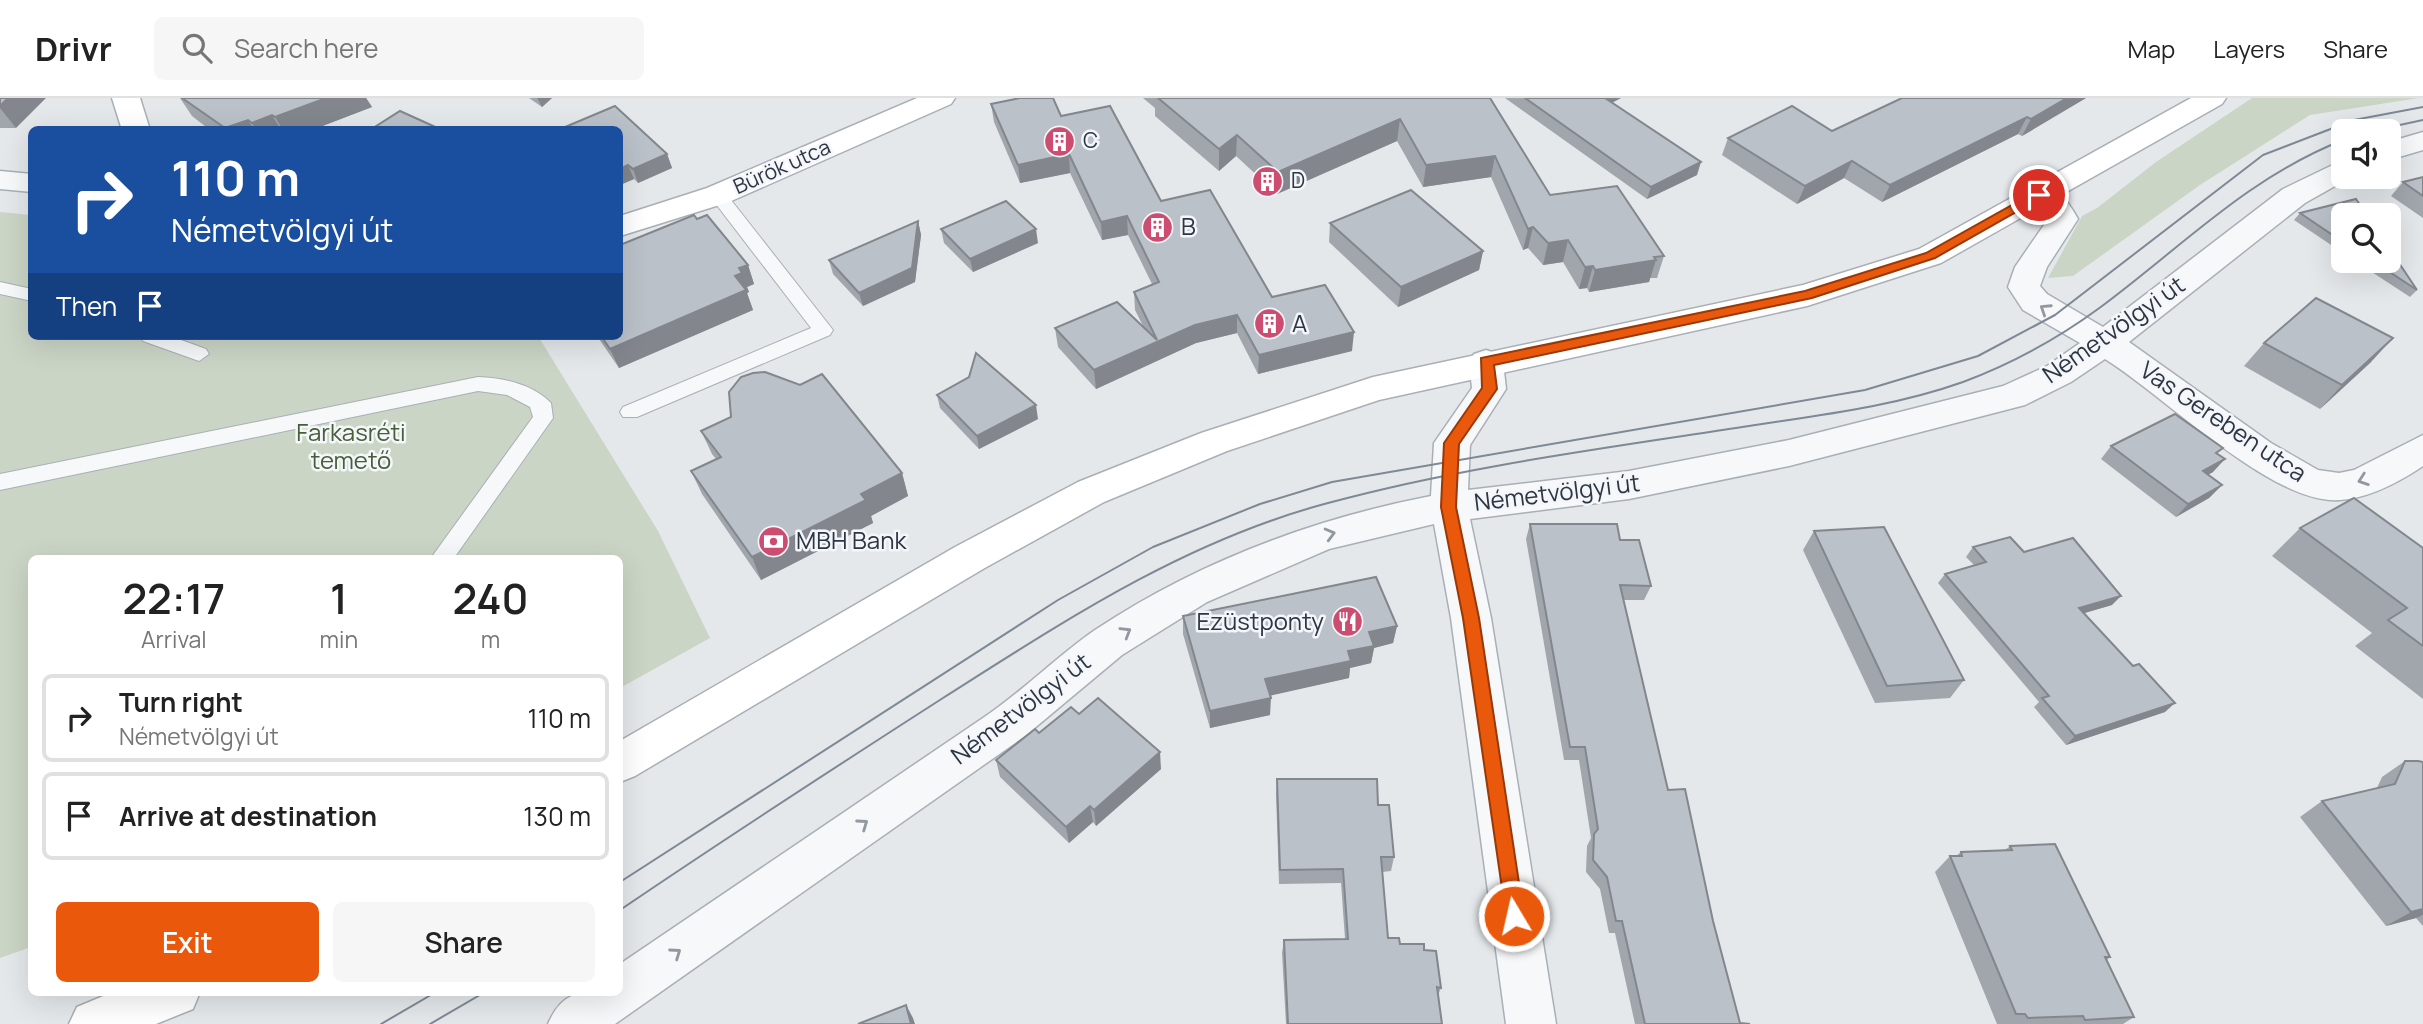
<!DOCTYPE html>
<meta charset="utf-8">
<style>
body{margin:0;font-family:Manrope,sans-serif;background:#f6f6f6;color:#222;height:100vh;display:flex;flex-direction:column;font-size:26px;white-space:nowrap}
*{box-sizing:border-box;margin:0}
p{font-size:23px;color:#767676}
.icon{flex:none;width:38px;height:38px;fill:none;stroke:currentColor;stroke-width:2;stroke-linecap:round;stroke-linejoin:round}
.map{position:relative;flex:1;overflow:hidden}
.panel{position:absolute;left:28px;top:457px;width:595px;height:441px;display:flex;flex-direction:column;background:#fff;border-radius:10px;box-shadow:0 7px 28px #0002}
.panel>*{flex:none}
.hud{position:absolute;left:28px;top:28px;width:595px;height:214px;border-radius:10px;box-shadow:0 7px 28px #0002;background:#1a4fa0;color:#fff;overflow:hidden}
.buttons{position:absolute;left:2331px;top:21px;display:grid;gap:14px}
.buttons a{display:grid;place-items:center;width:70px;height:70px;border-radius:10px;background:#fff;box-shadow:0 7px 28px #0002;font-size:35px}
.pin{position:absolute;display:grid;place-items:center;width:60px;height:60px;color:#fff;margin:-30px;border:4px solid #fff;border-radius:50%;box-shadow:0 2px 7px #0007}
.me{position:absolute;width:77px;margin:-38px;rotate:351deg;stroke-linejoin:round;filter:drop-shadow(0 0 5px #0008)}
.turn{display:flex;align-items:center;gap:24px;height:147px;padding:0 28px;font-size:32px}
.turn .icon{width:91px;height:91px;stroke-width:2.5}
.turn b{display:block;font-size:49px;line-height:60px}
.then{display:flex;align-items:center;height:66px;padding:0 28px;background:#0003;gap:14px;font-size:26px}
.eta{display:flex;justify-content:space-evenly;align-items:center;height:119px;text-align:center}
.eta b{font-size:42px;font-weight:600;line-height:49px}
.cta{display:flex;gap:14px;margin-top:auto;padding:14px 28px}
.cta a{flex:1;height:80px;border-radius:10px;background:#ea580c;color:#fff;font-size:28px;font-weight:600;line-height:80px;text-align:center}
.cta a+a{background:#f6f6f6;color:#222}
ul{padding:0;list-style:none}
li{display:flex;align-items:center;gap:21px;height:88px;margin:0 14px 10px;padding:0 14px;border:4px solid #e0e0e0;border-radius:10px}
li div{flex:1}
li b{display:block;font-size:26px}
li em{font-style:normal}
header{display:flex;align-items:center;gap:42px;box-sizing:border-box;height:98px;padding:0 35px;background:#fff;border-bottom:2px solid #e0e0e0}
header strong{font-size:33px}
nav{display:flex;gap:38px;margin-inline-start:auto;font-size:24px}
.search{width:490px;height:63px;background:#f6f6f6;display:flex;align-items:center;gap:18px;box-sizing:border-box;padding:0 24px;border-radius:10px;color:#767676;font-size:26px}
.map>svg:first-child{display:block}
.green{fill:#cbd5c5}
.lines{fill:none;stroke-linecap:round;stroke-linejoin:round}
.lane-casing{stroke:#a9afb6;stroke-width:2}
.street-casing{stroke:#a9afb6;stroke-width:3}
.secondary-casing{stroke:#a9afb6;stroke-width:3}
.lane{fill:#f7f8fa;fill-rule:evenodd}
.street{fill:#f7f8fa;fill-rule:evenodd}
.secondary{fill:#fff;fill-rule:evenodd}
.tram{stroke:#7d8995;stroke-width:2}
.wall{fill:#a1a6ad}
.shaded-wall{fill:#83878d}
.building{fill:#bbc1c9;stroke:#83878d;stroke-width:2}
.oneway{stroke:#92989f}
.route{fill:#ea580c;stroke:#983908;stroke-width:2}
.labels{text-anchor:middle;stroke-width:5;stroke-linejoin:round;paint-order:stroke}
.far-poi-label{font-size:21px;fill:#2c3744;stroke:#f4f6f9;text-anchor:start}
.far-street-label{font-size:21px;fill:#2c3744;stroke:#f4f6f9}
.poi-label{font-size:24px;fill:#2c3744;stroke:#f4f6f9;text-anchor:start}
.street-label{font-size:24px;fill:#2c3744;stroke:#f4f6f9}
.park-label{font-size:24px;fill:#455f39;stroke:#f4f6f9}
</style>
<header>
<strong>Drivr</strong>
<div class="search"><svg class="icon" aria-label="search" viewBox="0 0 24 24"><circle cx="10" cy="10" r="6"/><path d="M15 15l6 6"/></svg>Search here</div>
<nav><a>Map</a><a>Layers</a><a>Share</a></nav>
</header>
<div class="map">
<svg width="2423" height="926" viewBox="0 0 2423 926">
<rect width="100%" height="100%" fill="#e4e8eb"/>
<!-- green -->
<g class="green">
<path d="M2252,0H2419L2310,17L2200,87L2073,178L2048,180L2082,118L2097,110L2156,64Z"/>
<path d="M0,114L31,117L32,238H538L658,433L710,540L620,590V460H32L31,849L0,860Z"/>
</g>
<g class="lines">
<defs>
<g id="lane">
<path d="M718,91L724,93L833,232L830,237L637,319H623L620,314L623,309L811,230L709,97Z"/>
<path d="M0,184L32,191V203L0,196Z"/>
<path d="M140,238H170L206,251L209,256L199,263L143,243Z"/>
<path d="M478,279C504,280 532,286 551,305L553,320L454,460H431L533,319L530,309L507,297L478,293L0,392V376Z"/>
</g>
<g id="street">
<path d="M2423,34V52L2389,62V44Z"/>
<path d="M2343,62V79H2351L2305,105L2129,244L2271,345L2318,372L2339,375L2354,372L2423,337V368C2399,384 2370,400 2340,402C2272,407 2164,297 2105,261L2071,284L2025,307L1789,368L1629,401L1470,421L1491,520L1556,926H1506L1451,520L1434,426L1329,451L1207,504L1122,557L1025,638L615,926H548C564,889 585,894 620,894V866C741,784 862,702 983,620C1022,594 1056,559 1095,532C1196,465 1312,421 1431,398L1434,345L1472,290L1469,264L1474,256L1486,252L1498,256L1503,264L1506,291L1470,347L1468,392L1629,373L1789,342L2003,288L2047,268L2080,245L2023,212L2008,189L2015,169L2048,121L2043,112L2025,97L2029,90C2054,84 2067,101 2078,121L2047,169L2040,188L2047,196L2103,229L2283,91Z"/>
<path d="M0,73L32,76V94L0,91Z"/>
</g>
<g id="secondary">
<path d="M112,0H140L150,32H122Z"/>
<path d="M917,0H955L951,6L729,104L620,138V118L707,90Z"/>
<path d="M2191,0H2226L2222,6L1941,165L1807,208L1379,302L1227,353L1104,404L983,471L635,678L620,684V643L955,449L1078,384L1201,335L1373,279L1803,187L1919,151Z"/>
<path d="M113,894H200L193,911L156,926H69L77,909Z"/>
</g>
</defs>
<!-- lane casing -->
<use href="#lane" class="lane-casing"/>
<!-- street casing -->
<use href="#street" class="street-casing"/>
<!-- secondary casing -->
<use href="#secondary" class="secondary-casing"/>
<!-- lane -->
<use href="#lane" class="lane"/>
<!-- street -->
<use href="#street" class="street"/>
<!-- secondary -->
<use href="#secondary" class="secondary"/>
<!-- tram -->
<g class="tram">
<path d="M2372,33L2423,22"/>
<path d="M620,784L1058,502L1153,449L1260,406L1332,384L1865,292L1978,258L2055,217L2263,57L2354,22L2423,9"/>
<path d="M620,812C726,740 834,670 943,600C1066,522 1185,443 1328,405C1461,369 1600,351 1736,330C1812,318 1890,310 1963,284C2011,266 2057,241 2098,211C2181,150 2245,81 2343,42"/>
<path d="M381,926L436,894"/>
<path d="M430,926L485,894"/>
</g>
</g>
<!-- wall -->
<g class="wall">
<path d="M0,0L16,30H0Z"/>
<path d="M180,0H366L372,9L312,32H210L192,18Z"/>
<path d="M529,0H552L542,9Z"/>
<path d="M1143,0H1490L1550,97L1664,158L1657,180H1650L1649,184L1589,194L1587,190L1579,191L1563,164L1543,167L1528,150L1523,152L1491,79L1423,89L1397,43L1277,96L1236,58L1219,73L1155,18V10Z"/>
<path d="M1505,0H1621L1612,5L1697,77L1647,101Z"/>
<path d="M1902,0H2086L2022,38L2018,36L1882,104L1844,80L1797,106L1722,57L1728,40L1832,33Z"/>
<path d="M991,6L1061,18L1272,199L1352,253L1258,276L1237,235L1196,245L1096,291L1058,249L1055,230L1143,228L1135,212L1134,194L1152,186L1128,137L1102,142L1070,75L1020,85L994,24Z"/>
<path d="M620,32L667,56L672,70L638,85L634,81L620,87Z"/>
<path d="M2423,79V120L2391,98L2403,84Z"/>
<path d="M2300,115L2343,117V155L2294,122Z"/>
<path d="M697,121L748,167L754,186L747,189L749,194L747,195L753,212L619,270L597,238H620Z"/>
<path d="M918,123L921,137L915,184L863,208L833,176L829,162Z"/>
<path d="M1330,125L1483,153L1479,172L1398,209L1329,144Z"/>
<path d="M941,131L1038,145L973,174L944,145Z"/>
<path d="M2355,163H2389L2417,192L2410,199Z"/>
<path d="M2264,245L2371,264L2320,311L2244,268Z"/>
<path d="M937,297L1038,321L979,351L940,310Z"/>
<path d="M701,333L902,375L908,398L871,418L873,425L761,482L702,396L691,373L716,361L712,356Z"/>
<path d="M2111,348L2218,356L2213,374L2208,377L2222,387L2209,400L2176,419L2101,361Z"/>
<path d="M1530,426L1620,442L1651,488L1644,502H1623L1668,692L1713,823L1740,925L1750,926H1635L1615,835H1609L1600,791L1586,774L1587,748L1591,740L1579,662H1564L1526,441Z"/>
<path d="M2300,430L2423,450V601L2355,548L2372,535L2272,458Z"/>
<path d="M1814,433L1964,582L1950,600L1875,605L1803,452Z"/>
<path d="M1973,449L2024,454L2112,507L2084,515L2165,614L2066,647L2034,609L2039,604L1938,485L1945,476L1974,467L1966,459Z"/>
<path d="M1183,518L1397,528L1393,545L1374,550L1371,565L1350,570L1349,580L1270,597V617L1210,630L1183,536Z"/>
<path d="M1079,616L1161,671L1096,728L1093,724L1069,745L1000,679L996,662L1039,635Z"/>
<path d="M2405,663L2423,664V828L2416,820L2386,828L2300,719L2322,703L2377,690L2382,679Z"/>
<path d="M1277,681L1378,707L1394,759L1391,773L1382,774L1388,840L1400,846L1424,852L1441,890L1438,897L1442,926H1286L1282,855L1284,842L1345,841L1341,785L1279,786L1276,696Z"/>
<path d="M2010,748L2110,859L2107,862L2134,919L2123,926H1997L1935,774L1950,758H1956L1961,754L2005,752Z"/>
</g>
<!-- shaded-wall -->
<g class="shaded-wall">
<path d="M8,0H46L16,30L0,10V8Z"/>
<path d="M326,0H366L372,9L312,32H283L275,19Z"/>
<path d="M537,0H552L542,9Z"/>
<path d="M1602,0H1621L1599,11Z"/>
<path d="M2067,0H2086L2022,38L2031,21Z"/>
<path d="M272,17L281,32H256L252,25Z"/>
<path d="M2027,19L2018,36L1882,104L1890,87Z"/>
<path d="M1400,21L1397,43L1277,96L1278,74Z"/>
<path d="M248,22L254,32H225V30Z"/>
<path d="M1237,37L1236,58L1219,73V51Z"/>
<path d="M667,56L672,70L638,85L633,71Z"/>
<path d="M1069,56L1070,75L1020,85L1018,67Z"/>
<path d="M1495,58L1491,79L1423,89L1426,67Z"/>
<path d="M1852,63L1844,80L1797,106L1805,88Z"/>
<path d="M1701,64L1697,77L1647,101L1651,89Z"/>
<path d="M628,67L634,81L620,87V71Z"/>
<path d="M1127,118L1128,137L1102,142L1101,124Z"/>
<path d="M918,123L921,137L915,184L863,208L859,195Z"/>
<path d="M1533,129L1528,150L1523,152L1528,131Z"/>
<path d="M1036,131L1038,145L973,174L970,161Z"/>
<path d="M1568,142L1563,164L1543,167L1548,145Z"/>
<path d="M1483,153L1479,172L1398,209L1401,189Z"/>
<path d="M1656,162L1649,184L1589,194L1595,172Z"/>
<path d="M748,167L754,186L747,189L749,194L747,195L753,212L619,270L610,251L735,178L739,170Z"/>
<path d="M1593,168L1587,190L1579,191L1585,169Z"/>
<path d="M1237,217V235L1196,245L1096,291L1094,272L1195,227Z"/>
<path d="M1354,234L1352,253L1258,276L1259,257Z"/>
<path d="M2393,240L2371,264L2320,311L2342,287Z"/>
<path d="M1036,307L1038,321L979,351L977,338Z"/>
<path d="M2225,361L2213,374L2191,386L2203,373Z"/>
<path d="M902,375L908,398L871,418L873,425L761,482L752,459L861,396Z"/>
<path d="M2222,387L2209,400L2176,419L2188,406Z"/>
<path d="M2121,498L2112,507L2071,519L2079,510Z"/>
<path d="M1397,528L1393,545L1374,550L1371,565L1350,570L1349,580L1264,599L1265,581L1348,553L1369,534Z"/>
<path d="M1271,600L1270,617L1210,630V613Z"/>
<path d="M2175,605L2165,614L2066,647L2075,638Z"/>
<path d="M1160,654L1161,671L1096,728L1094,712Z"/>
<path d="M1090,708L1093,724L1069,745L1066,729Z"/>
<path d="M2423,811V817L2416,820L2386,828L2411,814Z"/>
<path d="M906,907L913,920L915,926H911Z"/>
</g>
<!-- building -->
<g class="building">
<path d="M0,0H8L0,8Z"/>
<path d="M182,0H326L275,19L272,17L252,25L248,22L225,30Z"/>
<path d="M1020,0H1053L1061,18L1110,8L1161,103L1210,92L1272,199L1325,187L1354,234L1259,257L1237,217L1195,227L1094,272L1055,230L1117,204L1157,242L1134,194L1159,184L1127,118L1101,124L1069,56L1018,67L991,6Z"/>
<path d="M1158,0H1490L1550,97L1617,88L1664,158L1654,159L1656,162L1595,172L1593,168L1585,169L1568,142L1548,145L1533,129L1528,131L1495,58L1426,67L1400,21L1278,74L1237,37L1219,51Z"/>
<path d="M1525,0H1605L1701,64L1651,89Z"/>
<path d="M1902,0H2067L2031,21L2027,19L1890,87L1852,63L1805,88L1728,40L1792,8L1832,33Z"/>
<path d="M615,8L667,56L633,71L628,67L620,71V32H558Z"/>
<path d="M400,13L442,32H370Z"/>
<path d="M2423,79V98L2403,84Z"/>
<path d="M1411,92L1483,153L1401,189L1330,125Z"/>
<path d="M2356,101L2367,117H2343V144L2300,115Z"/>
<path d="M1006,103L1036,131L970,161L941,131Z"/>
<path d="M694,117L697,121L707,117L748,167L739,170L742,175L735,178L746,192L610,251L601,238H620V147Z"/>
<path d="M918,123L912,170L859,195L829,162Z"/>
<path d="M2389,150L2417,192L2373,163H2389Z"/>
<path d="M2316,200L2393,240L2342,287L2264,245Z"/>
<path d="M976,255L1036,307L977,338L937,297L969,279Z"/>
<path d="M765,274L800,287L822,276L902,375L861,396L866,402L752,459L691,373L721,359L701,333L731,319L729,294L741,279L753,275Z"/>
<path d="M2175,316L2223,350L2216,355L2225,361L2203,373L2222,387L2188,406L2111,348Z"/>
<path d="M2354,400L2423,450V548L2388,522L2407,510L2300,430Z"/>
<path d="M1530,426H1617L1620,442H1639L1651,488L1620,487L1668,692L1685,691L1713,823L1740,925L1750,926H1645L1622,823H1616L1607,779L1593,762L1594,736L1598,731L1585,649H1570Z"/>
<path d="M1884,429L1964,582L1887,588L1814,433Z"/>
<path d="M2010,439L2024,454L2073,440L2121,498L2079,510L2133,568L2139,566L2175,605L2075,638L2042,600L2049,598L1945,476L1986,464L1973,449Z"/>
<path d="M1376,479L1397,528L1369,534L1374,548L1348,553L1351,563L1265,581L1271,600L1210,613L1183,518Z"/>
<path d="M1098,600L1160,654L1094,712L1090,708L1066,729L996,662L1035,631L1039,635L1071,609L1079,616Z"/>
<path d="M2405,663H2418L2423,664V811L2411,814L2322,703L2395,686Z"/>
<path d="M1277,681H1377L1378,707H1389L1394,759H1381L1388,840H1399L1400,846H1424V852L1436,853L1441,890L1437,889L1442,926H1288L1284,842L1348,841L1343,771L1280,772Z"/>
<path d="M2055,746L2110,859H2105L2134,919L2085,922L2083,918L2028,920L2025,916H2016L1950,758H1962L1961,754L2012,752L2010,748Z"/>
<path d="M906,907L911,926H858Z"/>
</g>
<!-- one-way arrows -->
<defs><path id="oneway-chevron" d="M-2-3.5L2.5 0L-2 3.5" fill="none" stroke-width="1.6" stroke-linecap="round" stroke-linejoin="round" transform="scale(1.75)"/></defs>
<g class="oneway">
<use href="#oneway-chevron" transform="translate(2045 211) rotate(-147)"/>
<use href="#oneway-chevron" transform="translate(2363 382) rotate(161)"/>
<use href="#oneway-chevron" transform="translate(1330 436) rotate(-15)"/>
<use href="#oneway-chevron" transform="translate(1126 534) rotate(-31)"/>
<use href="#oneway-chevron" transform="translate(863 726) rotate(-35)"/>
<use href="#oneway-chevron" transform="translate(676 855) rotate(-35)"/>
</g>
<!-- route -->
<path class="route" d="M2035,94L2046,97L1935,160L1812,200L1494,267L1497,291L1459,346L1456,409L1479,520L1524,818L1521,825L1514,828L1507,825L1463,520L1441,409L1444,345L1482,290L1481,260L1805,193L1926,155Z"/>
<!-- icons -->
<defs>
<symbol id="building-disc" viewBox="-11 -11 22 22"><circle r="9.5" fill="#cc4d6f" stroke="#f4f6f9"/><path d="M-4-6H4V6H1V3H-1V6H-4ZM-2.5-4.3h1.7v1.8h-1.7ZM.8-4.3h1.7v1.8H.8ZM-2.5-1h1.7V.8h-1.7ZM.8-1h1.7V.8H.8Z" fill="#fff"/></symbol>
<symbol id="bank-disc" viewBox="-11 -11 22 22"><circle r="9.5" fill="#cc4d6f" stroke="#f4f6f9"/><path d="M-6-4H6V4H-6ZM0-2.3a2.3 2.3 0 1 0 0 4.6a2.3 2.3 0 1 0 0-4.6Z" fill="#fff"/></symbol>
<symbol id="restaurant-disc" viewBox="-11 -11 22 22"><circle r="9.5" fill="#cc4d6f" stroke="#f4f6f9"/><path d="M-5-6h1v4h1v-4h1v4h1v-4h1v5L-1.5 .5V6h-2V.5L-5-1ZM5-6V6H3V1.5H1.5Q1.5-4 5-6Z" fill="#fff"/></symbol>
</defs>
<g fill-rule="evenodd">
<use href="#building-disc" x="1042" y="26" width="35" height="35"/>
<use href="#building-disc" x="1250" y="66" width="35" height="35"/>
<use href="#building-disc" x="1140" y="112" width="35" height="35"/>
<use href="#building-disc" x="1252" y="208" width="35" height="35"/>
<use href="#bank-disc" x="756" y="426" width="35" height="35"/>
<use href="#restaurant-disc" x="1330" y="506" width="35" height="35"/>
</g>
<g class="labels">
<!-- far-poi labels -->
<g class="far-poi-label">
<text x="1083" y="50">C</text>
<text x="1291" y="90">D</text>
</g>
<!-- far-street labels -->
<g class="far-street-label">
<text transform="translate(782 69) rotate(-24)" y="7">Bürök utca</text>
</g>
<!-- poi labels -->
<g class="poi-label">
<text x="1181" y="137">B</text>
<text x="1292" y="234">A</text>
<text x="796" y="451">MBH Bank</text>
<text x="1324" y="532" text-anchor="end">Ezüstponty</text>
</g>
<!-- street labels -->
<g class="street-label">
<text transform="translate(2114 232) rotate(-35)" y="8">Németvölgyi út</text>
<text transform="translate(2223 324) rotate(34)" y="8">Vas Gereben utca</text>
<text transform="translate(1557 395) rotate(-7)" y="8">Németvölgyi út</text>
<text transform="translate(1021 611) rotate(-37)" y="8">Németvölgyi út</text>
</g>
<!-- park labels -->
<g class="park-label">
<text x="351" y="343">Farkasréti<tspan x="351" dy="28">temető</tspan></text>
</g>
</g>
</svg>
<div class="buttons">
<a><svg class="icon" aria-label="sound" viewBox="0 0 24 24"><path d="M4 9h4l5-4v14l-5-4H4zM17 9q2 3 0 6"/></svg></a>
<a><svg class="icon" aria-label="search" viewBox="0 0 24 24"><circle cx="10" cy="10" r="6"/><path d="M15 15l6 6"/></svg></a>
</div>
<div class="pin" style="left:2039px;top:97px;background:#d93025"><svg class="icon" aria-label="arrive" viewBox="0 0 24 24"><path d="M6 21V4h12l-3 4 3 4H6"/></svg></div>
<svg class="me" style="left:1514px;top:818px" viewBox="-20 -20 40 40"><circle r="17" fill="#ea580c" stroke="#fff" stroke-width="3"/><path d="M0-11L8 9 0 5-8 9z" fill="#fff"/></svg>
<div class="hud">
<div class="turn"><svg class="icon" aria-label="right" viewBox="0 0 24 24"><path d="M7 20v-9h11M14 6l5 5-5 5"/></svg><div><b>110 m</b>Németvölgyi út</div></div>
<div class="then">Then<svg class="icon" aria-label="arrive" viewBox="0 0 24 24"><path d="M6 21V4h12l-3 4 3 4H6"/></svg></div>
</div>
<section class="panel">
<div class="eta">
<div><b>22:17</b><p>Arrival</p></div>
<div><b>1</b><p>min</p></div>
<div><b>240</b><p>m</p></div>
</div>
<ul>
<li><svg class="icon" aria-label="right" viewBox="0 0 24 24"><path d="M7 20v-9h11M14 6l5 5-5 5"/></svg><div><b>Turn right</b><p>Németvölgyi út</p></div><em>110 m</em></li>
<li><svg class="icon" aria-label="arrive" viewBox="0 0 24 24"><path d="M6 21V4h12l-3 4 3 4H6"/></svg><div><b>Arrive at destination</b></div><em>130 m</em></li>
</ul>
<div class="cta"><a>Exit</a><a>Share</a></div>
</section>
</div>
